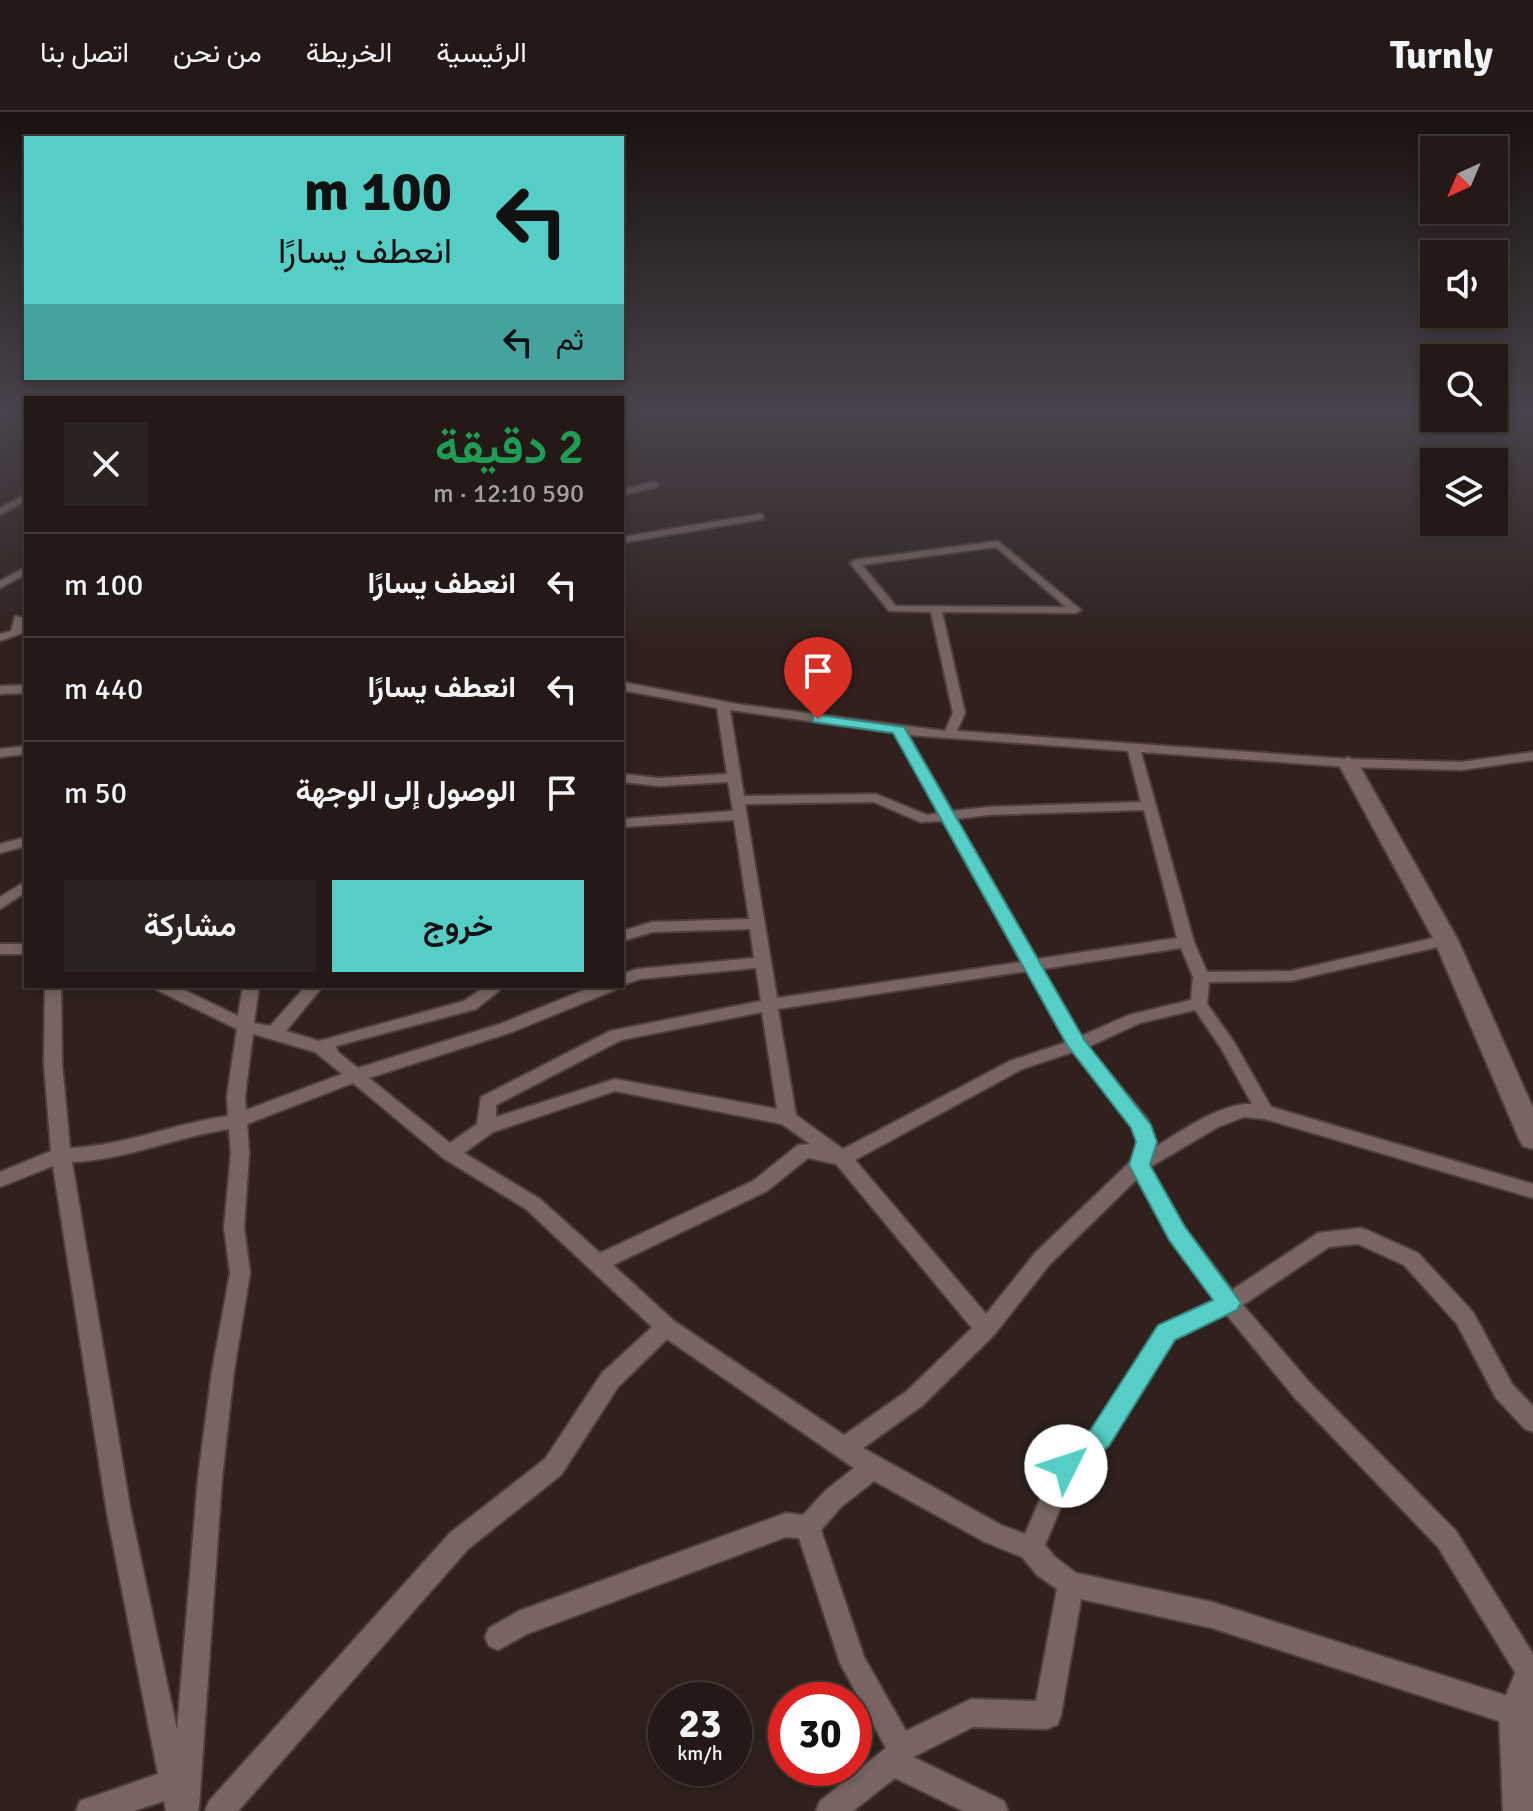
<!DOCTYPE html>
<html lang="ar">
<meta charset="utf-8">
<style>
body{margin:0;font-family:Signika,Vazirmatn,sans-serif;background:#2c221f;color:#f1f3f6;direction:rtl;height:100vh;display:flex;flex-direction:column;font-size:30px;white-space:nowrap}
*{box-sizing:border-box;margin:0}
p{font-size:26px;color:#a3a0a1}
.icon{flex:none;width:44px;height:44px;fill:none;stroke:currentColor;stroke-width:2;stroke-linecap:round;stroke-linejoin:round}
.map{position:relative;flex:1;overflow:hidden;direction:ltr}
.drawer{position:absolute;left:24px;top:284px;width:600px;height:592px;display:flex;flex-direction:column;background:#241916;border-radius:0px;box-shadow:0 4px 12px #0003,0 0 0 2px #413835;direction:rtl}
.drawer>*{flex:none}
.banner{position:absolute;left:24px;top:24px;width:600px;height:244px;border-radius:0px;box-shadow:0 4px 12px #0003,0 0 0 2px #413835;direction:rtl;background:#55cec5;color:#111;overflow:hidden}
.needle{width:52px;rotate:224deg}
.controls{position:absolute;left:1420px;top:24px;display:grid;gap:16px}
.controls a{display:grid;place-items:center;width:88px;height:88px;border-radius:0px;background:#241916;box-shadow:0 4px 12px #0003,0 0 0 2px #413835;font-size:40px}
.speed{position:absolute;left:648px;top:1570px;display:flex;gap:16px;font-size:40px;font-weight:700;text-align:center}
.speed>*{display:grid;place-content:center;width:104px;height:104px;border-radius:50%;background:#241916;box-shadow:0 4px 12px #0003,0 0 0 2px #413835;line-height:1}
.speed small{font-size:20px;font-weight:400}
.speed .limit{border:12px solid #d22;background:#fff;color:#111}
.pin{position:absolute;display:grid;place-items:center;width:68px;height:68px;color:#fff;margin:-82px -34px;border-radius:50% 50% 50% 0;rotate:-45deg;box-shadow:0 0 8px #0007}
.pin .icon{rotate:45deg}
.me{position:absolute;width:88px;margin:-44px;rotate:49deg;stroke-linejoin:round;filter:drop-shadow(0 0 6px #0008)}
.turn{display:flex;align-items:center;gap:28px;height:168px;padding:0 40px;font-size:36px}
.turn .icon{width:104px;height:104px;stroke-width:2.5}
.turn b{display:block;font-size:56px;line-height:68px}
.then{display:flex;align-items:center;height:76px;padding:0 40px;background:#0003;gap:16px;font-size:30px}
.round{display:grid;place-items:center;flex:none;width:84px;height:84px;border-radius:0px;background:#2c221f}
.headline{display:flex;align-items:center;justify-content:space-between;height:136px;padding:0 40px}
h1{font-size:48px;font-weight:600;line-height:60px;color:#1e9e55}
.button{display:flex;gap:16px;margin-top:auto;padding:16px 40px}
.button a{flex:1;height:92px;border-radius:0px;background:#55cec5;color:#111;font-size:32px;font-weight:600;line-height:92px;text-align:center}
.button a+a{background:#2c221f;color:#f1f3f6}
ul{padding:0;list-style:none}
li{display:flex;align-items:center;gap:24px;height:104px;padding:0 40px;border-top:2px solid #413835}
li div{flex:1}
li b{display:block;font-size:30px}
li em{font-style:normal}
header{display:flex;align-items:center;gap:48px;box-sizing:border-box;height:112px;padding:0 40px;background:#241916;border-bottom:2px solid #413835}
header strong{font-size:38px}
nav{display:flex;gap:44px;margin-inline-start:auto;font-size:28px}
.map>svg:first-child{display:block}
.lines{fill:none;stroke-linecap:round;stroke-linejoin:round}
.street-casing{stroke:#4d3f3d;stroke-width:4}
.secondary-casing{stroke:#4d3f3d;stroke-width:4}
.street{fill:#786561;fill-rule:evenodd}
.secondary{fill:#786561;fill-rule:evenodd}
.route{fill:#55cec5;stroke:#378680;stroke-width:2}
</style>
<header>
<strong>Turnly</strong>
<nav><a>الرئيسية</a><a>الخريطة</a><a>من نحن</a><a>اتصل بنا</a></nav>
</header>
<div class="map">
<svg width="1533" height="1699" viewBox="0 0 1533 1699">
<rect width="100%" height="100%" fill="#30211d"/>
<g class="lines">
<defs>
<g id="street">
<path d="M654,370L657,371V375L622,383V377Z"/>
<path d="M26,382V389L0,403V396Z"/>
<path d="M760,402L763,403V407L622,431V425Z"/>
<path d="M998,429L1081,498L1076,501L942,500L965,601L957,619L1348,647L1461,650L1533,640V648L1461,658L1348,655L1141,640L1194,830L1207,860L1291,859L1446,823L1454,828L1446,833L1291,869L1209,870L1207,892L1234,930L1271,995L1533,1072V1086L1265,1007L1244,1005L1218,1015L1150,1055L1184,1115L1232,1178L1318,1121L1360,1116L1367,1118L1418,1141L1473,1200L1512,1272L1533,1294V1320L1525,1317L1496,1286L1457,1212L1404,1153L1358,1132L1329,1135L1243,1193L1311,1272L1456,1419L1533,1542V1579L1524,1575L1438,1435L1295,1286L1226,1202L1175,1227L1108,1332L1075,1361L1045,1433L1055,1445L1076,1461L1212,1490L1533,1592V1620L1212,1516L1081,1487L1061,1603L1057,1613L1047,1617L973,1615L913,1645L1004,1689L1008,1699H963L895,1666L853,1699H816L820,1689L886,1636L840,1551L799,1426L786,1425L527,1522L498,1538L489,1534L485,1525L489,1516L519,1499L786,1401L803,1403L825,1379L854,1356L667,1227L618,1275L561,1363L468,1437L238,1699H205L209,1689L450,1421L545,1347L602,1261L652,1215L526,1097L443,1046L353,971L247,1012L249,1042L244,1115L250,1161L234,1259L222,1366L199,1695L198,1699H166L164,1689L133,1699H76L80,1689L158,1662L107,1401L53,1054L0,1075V1060L51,1039L44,952L45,874H61L62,952L70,1036C124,1034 175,1011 228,1004L227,984L237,917L157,878L155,874H176L238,904L243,874H259L254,911L270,914L306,874H323L286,919L319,929L464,889L486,874H505L476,897L336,934L338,940L358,956L500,912L594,874H617L615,878L512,920L369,966L450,1031L477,1012L481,985L610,919L761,889L756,856L640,867L622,873V862L637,857L754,846L750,817L653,820L622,829V819L652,810L749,807L734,708L622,715V707L733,699L728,670L659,674L622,670V662L659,666L727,662L717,596L622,578V570L737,592L945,619L953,601L931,500L889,499L850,451L855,448ZM996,435L1066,495L896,494L862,453ZM730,598L895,621L939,701L927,703L876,682L744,684ZM908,623L1128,639L1141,690L988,695L952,699ZM874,690L920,710L943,709L1022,850L777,886L745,692ZM1144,698L1177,826L1037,847L956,707L988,703ZM1181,836L1193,865L1191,888L1129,903L1081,924L1042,857ZM1027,859L1067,930L1010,949L843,1037L796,1003L778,897ZM1195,898L1221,936L1252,992C1222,990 1180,1020 1155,1035L1156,1030L1148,1008L1088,935L1140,911ZM762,900L777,997L615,967L496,1005V993L621,928ZM253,922L315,940L342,962L246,998L245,984ZM1073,940L1133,1015L1138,1030L1131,1049L1036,1140L986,1202L855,1048L1022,957ZM615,979L782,1012L810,1032L798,1033L753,1069L600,1141L540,1087L464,1041L493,1020ZM229,1017L231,1042L224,1115L230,1161L212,1259L198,1366L177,1618L131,1401L72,1050C125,1048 176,1025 229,1017ZM808,1046L836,1052L972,1216L907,1279L844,1323L674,1209L613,1153L767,1079ZM1137,1067L1170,1127L1215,1188L1159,1215L1092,1318L1058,1346L1025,1422L1001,1413L863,1336L923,1293L994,1223L1050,1152ZM874,1369L985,1430L1022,1445L1037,1463L1057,1477L1036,1589L971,1587L906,1619L864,1545L821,1418L841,1395Z"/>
<path d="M26,455V462L0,476V469Z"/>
<path d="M15,504L24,506L22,521L0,529V522L11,519Z"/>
<path d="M26,573V581L0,582V574Z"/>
<path d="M26,634V642L0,645V637Z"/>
<path d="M26,725V734L0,741V732Z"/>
<path d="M26,769V780L0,797V785Z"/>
<rect x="0" y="832" width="26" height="10"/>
</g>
<g id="secondary">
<path d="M1348,645L1358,651L1458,828L1533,996V1037L1523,1034L1519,1027L1434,828L1338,651Z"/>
<path d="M1533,1546V1699H1503L1499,1600L1519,1552Z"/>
</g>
</defs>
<!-- street casing -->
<use href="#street" class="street-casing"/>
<!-- secondary casing -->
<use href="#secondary" class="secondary-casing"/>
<!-- street -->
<use href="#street" class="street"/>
<!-- secondary -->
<use href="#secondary" class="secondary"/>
</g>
<!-- sky -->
<linearGradient id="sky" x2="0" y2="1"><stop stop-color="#1a1210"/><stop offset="0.56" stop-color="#48434c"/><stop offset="1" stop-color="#48434c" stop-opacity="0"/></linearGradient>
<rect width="1533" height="535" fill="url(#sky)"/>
<!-- route -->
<path class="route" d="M818,603L904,615L1085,929L1151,1013L1157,1030L1150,1053L1185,1115L1241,1191L1237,1198L1175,1228L1109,1334L1076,1363L1066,1367L1057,1363L1053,1354L1057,1346L1091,1317L1158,1213L1213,1188L1169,1128L1129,1053L1136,1030L1131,1016L1067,933L893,621L813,610V604Z"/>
</svg>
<div class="controls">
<a><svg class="needle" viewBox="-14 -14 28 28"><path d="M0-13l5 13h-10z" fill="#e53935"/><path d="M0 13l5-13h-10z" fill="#a3a0a1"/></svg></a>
<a><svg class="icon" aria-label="sound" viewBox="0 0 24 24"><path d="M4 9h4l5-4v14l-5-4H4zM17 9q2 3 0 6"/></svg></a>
<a><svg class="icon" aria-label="search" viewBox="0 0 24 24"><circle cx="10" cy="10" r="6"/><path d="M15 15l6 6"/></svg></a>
<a><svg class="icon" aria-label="layers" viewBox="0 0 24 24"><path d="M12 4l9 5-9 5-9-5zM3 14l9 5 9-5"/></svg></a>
</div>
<div class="speed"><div>23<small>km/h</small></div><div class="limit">30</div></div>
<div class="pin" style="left:818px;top:607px;background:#d93025"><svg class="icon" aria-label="arrive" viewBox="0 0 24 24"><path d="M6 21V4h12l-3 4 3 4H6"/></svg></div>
<svg class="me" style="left:1066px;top:1354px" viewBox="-20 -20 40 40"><circle r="19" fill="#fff"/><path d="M0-13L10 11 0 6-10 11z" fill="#55cec5"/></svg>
<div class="banner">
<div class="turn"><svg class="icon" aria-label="left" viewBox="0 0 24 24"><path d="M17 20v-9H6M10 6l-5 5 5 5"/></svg><div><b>100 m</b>انعطف يسارًا</div></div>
<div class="then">ثم<svg class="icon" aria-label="left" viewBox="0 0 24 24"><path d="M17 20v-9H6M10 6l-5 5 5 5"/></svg></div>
</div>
<section class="drawer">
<div class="headline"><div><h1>2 دقيقة</h1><p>590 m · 12:10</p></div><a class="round"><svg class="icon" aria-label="close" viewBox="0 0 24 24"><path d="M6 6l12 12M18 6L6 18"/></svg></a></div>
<ul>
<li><svg class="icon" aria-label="left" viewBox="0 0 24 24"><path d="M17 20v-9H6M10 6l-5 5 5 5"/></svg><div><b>انعطف يسارًا</b></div><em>100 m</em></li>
<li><svg class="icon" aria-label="left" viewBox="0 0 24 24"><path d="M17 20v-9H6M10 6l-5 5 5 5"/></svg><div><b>انعطف يسارًا</b></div><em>440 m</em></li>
<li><svg class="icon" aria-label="arrive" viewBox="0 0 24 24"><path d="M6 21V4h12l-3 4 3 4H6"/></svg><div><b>الوصول إلى الوجهة</b></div><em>50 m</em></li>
</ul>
<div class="button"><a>خروج</a><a>مشاركة</a></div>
</section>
</div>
